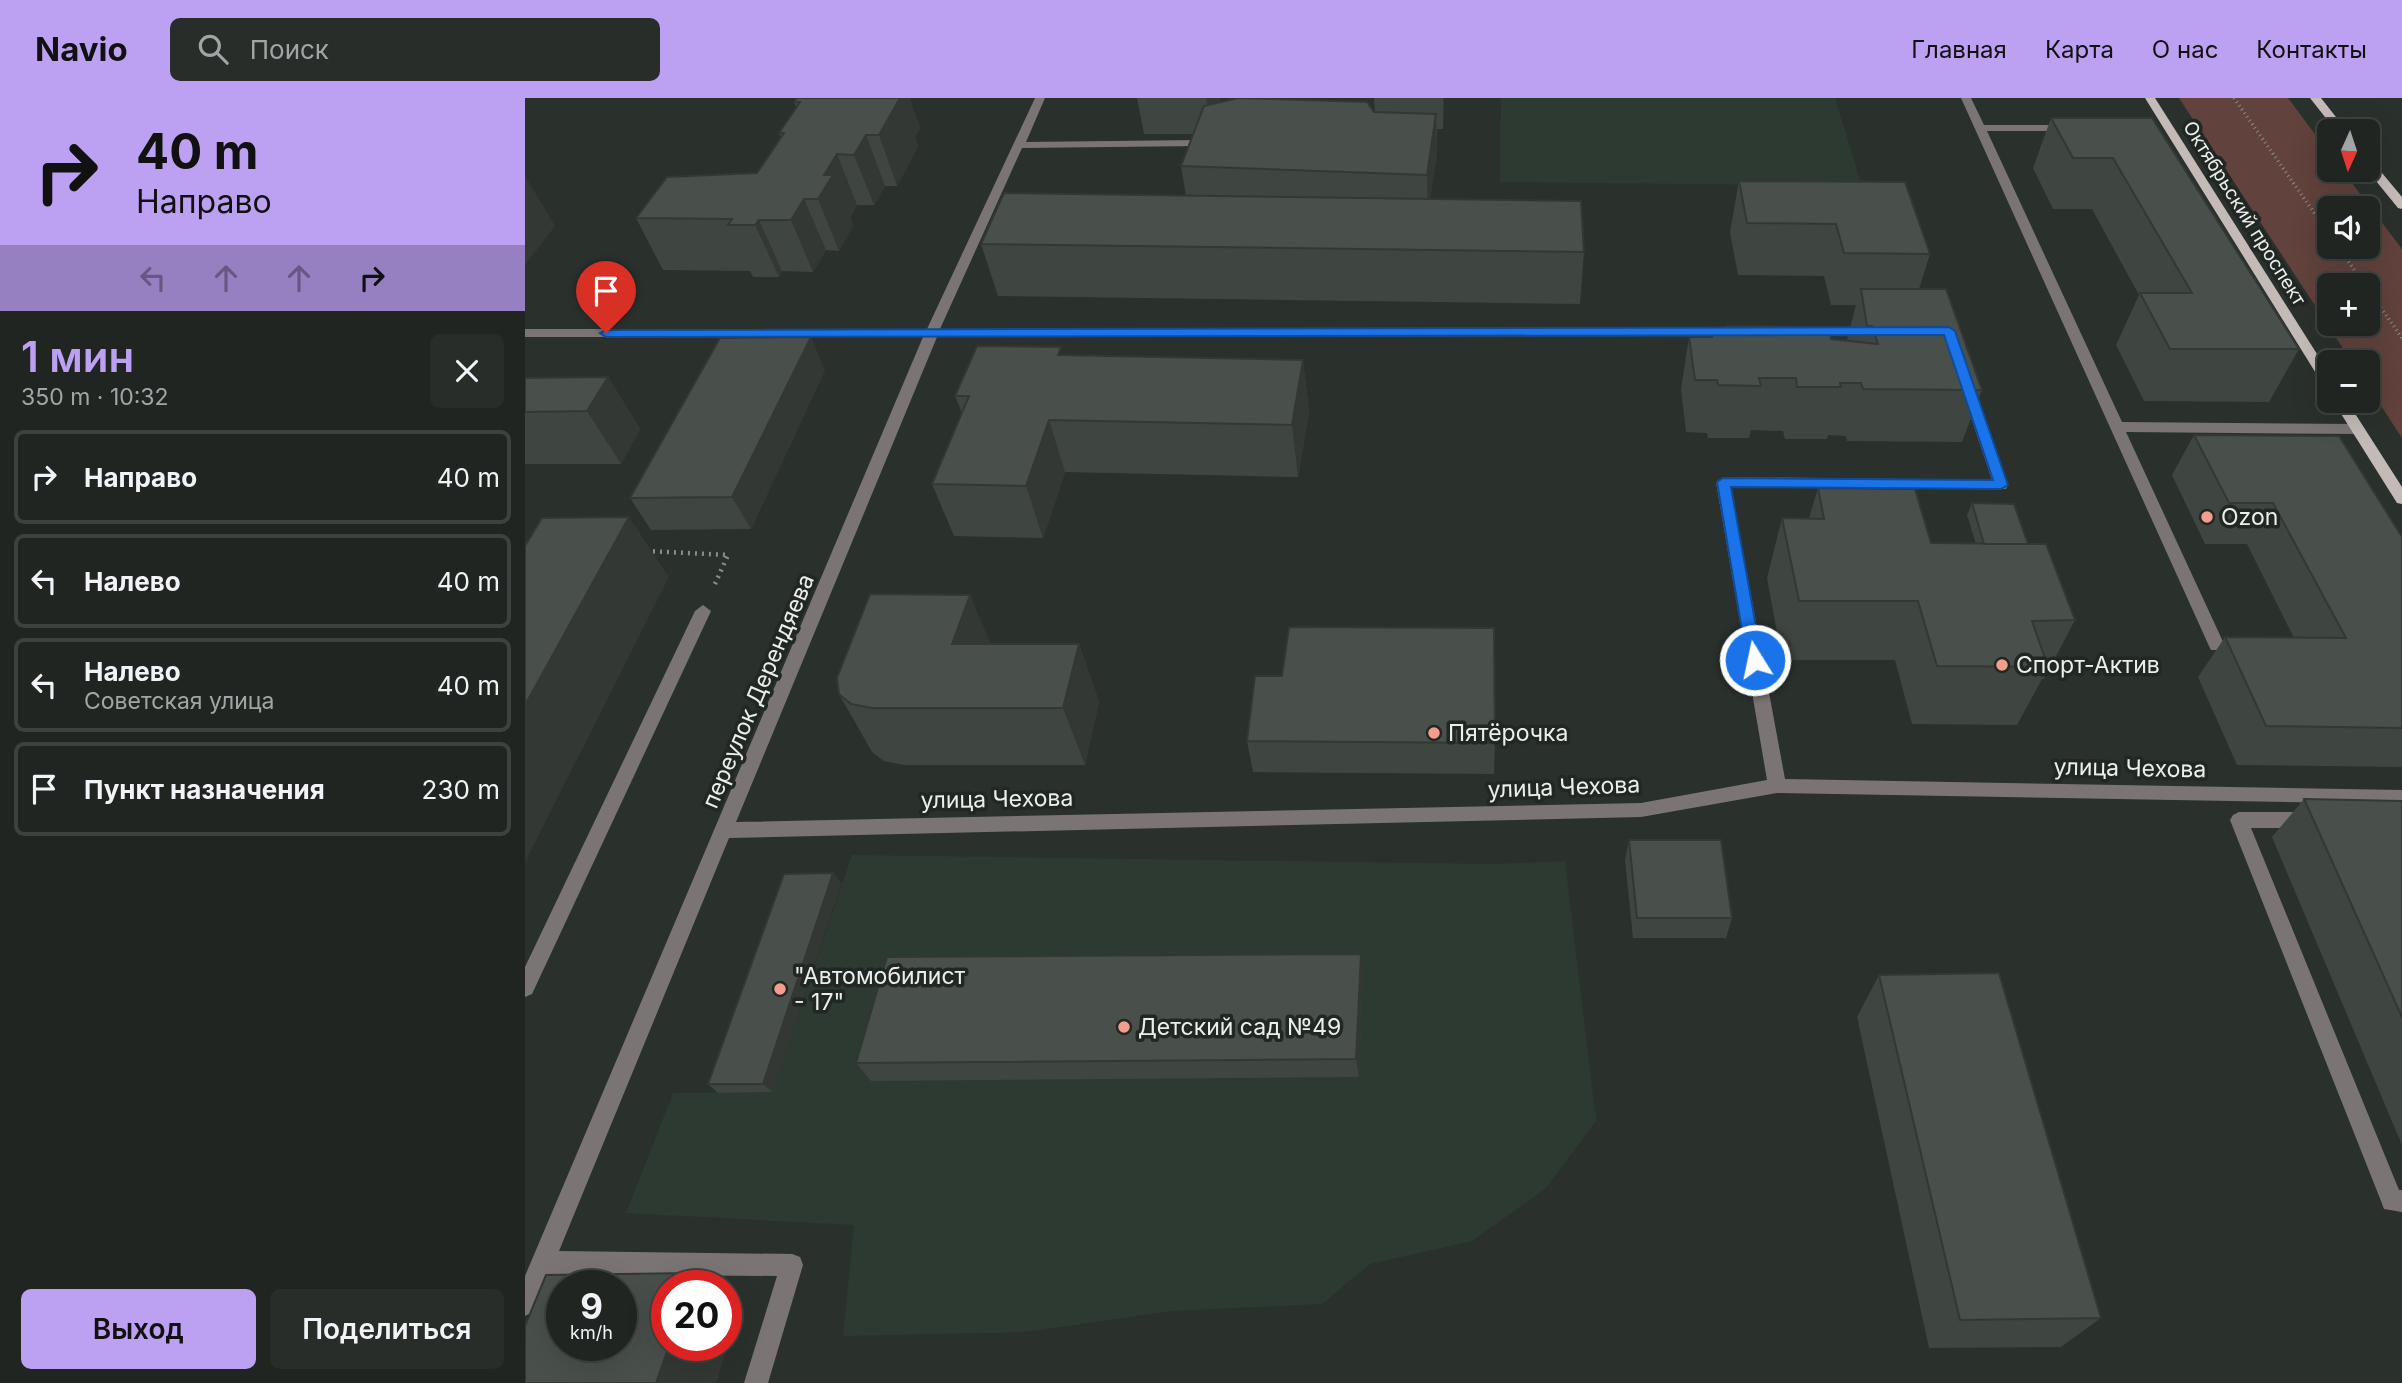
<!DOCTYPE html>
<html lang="ru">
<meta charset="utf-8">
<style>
body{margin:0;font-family:Inter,sans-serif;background:#282d2a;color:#f1f3f6;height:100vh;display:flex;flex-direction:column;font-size:26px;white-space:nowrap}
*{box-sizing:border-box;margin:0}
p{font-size:23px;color:#a2a5a5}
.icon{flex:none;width:38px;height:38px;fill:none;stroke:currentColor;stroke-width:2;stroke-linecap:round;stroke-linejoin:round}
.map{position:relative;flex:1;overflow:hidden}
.details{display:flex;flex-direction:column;background:#202522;width:525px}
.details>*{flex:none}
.guide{background:#bca0f2;color:#111;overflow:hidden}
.needle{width:46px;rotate:183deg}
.fabs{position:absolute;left:1792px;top:21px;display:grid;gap:14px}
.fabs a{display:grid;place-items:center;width:63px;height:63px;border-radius:10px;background:#202522;box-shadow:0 7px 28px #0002,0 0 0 2px #3d4240;font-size:35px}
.speed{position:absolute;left:21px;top:1172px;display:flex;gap:14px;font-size:35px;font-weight:700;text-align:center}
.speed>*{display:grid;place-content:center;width:91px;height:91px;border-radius:50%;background:#202522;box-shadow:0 7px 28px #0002,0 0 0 2px #3d4240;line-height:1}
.speed small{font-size:18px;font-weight:400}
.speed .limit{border:10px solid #d22;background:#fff;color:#111}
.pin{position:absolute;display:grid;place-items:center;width:60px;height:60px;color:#fff;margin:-72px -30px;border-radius:50% 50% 50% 0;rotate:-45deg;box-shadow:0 0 7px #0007}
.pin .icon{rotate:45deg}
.me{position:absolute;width:77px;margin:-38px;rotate:350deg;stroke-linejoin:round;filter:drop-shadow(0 0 5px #0008)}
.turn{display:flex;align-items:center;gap:24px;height:147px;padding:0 21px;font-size:32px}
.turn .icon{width:91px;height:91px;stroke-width:2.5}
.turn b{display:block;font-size:49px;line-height:60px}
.lanes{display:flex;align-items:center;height:66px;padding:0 21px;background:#0003;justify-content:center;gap:35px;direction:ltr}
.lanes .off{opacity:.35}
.round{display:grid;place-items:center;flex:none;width:74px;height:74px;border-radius:10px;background:#282d2a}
.headline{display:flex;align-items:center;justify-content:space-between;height:119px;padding:0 21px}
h1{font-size:42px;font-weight:600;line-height:52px;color:#bca0f2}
.button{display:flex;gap:14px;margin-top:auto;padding:14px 21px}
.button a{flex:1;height:80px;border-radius:10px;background:#bca0f2;color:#111;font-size:28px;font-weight:600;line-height:80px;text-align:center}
.button a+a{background:#282d2a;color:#f1f3f6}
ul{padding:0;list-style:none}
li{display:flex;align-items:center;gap:21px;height:94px;margin:0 14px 10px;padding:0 7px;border:4px solid #3d4240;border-radius:10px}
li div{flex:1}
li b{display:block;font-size:26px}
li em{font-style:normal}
header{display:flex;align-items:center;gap:42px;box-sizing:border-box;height:98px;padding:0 35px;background:#bca0f2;color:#111}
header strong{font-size:33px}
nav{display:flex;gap:38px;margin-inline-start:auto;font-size:24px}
.search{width:490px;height:63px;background:#282d2a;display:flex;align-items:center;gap:18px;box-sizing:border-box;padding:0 24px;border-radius:10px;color:#a2a5a5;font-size:26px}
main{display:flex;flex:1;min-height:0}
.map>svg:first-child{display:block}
.built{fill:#2c3a32}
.green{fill:#61423c;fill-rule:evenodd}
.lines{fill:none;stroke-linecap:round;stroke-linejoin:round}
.path-far1{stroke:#898e8b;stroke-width:3.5;stroke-dasharray:1 3.5;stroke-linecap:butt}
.path{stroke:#898e8b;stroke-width:4.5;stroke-dasharray:2 5;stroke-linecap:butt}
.minor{fill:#7a7574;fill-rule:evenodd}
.major{fill:#c4bbb9;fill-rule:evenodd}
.wall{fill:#3f4541}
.shaded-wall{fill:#333835}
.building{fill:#49504c;stroke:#333835;stroke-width:2;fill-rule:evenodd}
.route{fill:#1a73e8;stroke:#114b97;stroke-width:2}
.poi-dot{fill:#f59d8d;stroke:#212723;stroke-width:2.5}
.labels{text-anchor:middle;stroke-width:7;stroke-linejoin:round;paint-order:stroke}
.far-street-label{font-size:19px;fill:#eaeeec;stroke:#212723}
.poi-label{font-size:23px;fill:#eaeeec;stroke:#212723;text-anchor:start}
.street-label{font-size:23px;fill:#eaeeec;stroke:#212723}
</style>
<header>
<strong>Navio</strong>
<div class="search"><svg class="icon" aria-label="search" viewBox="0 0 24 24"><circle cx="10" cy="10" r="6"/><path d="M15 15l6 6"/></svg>Поиск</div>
<nav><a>Главная</a><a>Карта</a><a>О нас</a><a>Контакты</a></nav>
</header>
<main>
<section class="details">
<div class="guide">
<div class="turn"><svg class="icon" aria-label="right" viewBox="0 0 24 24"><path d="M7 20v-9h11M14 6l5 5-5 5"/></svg><div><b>40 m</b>Направо</div></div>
<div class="lanes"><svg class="icon off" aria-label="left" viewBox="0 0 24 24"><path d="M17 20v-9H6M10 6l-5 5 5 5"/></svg><svg class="icon off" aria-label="ahead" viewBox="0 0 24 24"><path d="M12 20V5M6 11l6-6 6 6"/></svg><svg class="icon off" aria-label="ahead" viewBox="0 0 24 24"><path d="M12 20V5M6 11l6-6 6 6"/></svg><svg class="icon" aria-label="right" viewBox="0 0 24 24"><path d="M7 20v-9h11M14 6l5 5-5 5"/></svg></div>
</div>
<div class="headline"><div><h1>1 мин</h1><p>350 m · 10:32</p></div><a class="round"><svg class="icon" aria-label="close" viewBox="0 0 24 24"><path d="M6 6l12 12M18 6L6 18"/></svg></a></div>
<ul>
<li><svg class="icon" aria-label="right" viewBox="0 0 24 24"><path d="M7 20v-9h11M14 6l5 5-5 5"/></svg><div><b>Направо</b></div><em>40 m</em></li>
<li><svg class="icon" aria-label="left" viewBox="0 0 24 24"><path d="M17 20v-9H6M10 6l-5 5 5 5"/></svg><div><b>Налево</b></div><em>40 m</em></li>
<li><svg class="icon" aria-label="left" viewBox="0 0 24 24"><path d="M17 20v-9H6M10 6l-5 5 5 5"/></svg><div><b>Налево</b><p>Советская улица</p></div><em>40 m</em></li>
<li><svg class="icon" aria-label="arrive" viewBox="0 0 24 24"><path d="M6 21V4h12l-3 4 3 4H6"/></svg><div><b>Пункт назначения</b></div><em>230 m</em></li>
</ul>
<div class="button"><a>Выход</a><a>Поделиться</a></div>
</section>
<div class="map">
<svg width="1877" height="1285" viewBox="0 0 1877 1285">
<rect width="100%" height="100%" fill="#2a312d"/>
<!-- built -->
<g class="built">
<path d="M976,0H1310L1337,88L975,84Z"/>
<path d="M327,757L969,766L1040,763L1071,1023L1020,1091L947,1143L845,1166L797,1206L647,1213L501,1234L318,1238L329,1127L101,1115L148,995L247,994Z"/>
</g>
<!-- green -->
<path class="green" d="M1654,0H1763L1804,55V72H1817L1877,151V340L1843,288V264H1827ZM1804,110H1843V149H1804ZM1804,187H1843V226H1804Z"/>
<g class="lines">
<!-- path-far1 -->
<g class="path-far1">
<path d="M1709,0L1804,136"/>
<path d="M1813,149L1840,187"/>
<path d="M1843,191L1877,240"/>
</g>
<!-- path -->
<path class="path" d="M121,453L203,457L190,486"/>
<!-- minor -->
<g class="minor">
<path d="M510,0H520L501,44L673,42L687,38L693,41L674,48L497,50L415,231L1207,230L1214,234L1207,238L412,239L211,724L1116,705L1242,682L1191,384L1198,379L1467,382L1436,290L1443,286L1450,290L1483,387L1481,391L1206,389L1260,681L1877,692V706L1252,695L1116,719L204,740L34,1153L267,1156L275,1159L278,1167L243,1285H219L252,1178L24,1176L8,1214L0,1218V1178L398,239H0V231H402Z"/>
<path d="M1436,0H1446L1459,27H1544L1550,30L1544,33H1462L1597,324L1833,326L1840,331L1833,336L1601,334L1700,548L1698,552H1686L1684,548Z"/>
<path d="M1260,229H1347L1354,233L1347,237L1255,236L1253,233Z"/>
<path d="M178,507L186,513L7,896L0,899V869L170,513Z"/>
<path d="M1714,714H1784L1790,717L1793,722L1790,727L1784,730H1726L1874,1092H1877V1114L1859,1111L1856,1103L1705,722L1708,717Z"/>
</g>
<!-- major -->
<g class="major">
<path d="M1620,0H1630L1804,275V289L1797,285Z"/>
<path d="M1785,0H1796L1822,33H1811Z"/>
<path d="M1843,62L1847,63L1877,99V111L1873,110L1842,72Z"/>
<path d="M1808,303H1822L1877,389V406L1872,405Z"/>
</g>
</g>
<!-- wall -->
<g class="wall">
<path d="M272,0L395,30L390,39L393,48L372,88H360L349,107H332L325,120L328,128L314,153L301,152L288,174L257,173L254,179H228L225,173L138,172L111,120L232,75L256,40L254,35L271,9L269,4Z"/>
<path d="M612,0H695L694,5L850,14L849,0H919L918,31H912V55L905,101L1059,154L1055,206L473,198L456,146L661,98L656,68L668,36H619Z"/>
<path d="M1526,20H1627L1774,251L1744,304L1619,303L1591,247L1614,197L1567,111H1528L1508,70Z"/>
<path d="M1214,83L1405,156L1394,191L1457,292L1437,344L1322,343L1321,338L1303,337L1302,341H1260L1258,333L1226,332L1224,340H1183L1182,335L1161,334L1156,291L1164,239H1185L1186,233H1201L1202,228L1282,235L1306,241L1322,242L1331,207H1306L1299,178L1213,177L1205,134Z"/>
<path d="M539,257L778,262L784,314L773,379L540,374L518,440L429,438L407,386L437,315L430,298Z"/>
<path d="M300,272L226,431L126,432L105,400Z"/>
<path d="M83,279L115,331L96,366H0V280Z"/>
<path d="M1669,337L1877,439V669L1712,667L1673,579L1700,539L1769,540L1722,446H1680L1647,377Z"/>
<path d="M1293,390L1406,445L1451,446L1442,417L1447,405L1503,446L1550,522L1519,581H1517L1492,627L1387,626L1370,562H1257L1242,480L1257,420H1284Z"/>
<path d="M445,497L465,546H554L574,604L560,667H379L359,663L347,654L314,596Z"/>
<path d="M722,643L970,645L969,676L728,674Z"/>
<path d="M1779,701L1877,703V1047L1747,739Z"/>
<path d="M1104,742L1207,820L1201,840H1108L1100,762Z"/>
<path d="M308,775L316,786L247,994L193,995L183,986Z"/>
<path d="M836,856L838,875L834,979L346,983L331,965Z"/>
<path d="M1354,877L1576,1220L1536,1249L1404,1250L1332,919Z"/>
</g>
<!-- shaded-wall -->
<g class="shaded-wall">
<path d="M369,0H385L395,30L390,39L393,48L372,88L354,37Z"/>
<path d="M681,0H695L687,36Z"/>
<path d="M918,0H919L918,31Z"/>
<path d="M911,16L912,55L903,117L902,77Z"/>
<path d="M341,37L360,88L349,107L329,57Z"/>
<path d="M312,56L332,107L325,120L328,128L314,153L293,101L299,77Z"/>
<path d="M0,78L30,128L0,167Z"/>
<path d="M279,101L301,152L288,174L266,122Z"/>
<path d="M234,122L257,173L254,179L230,127Z"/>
<path d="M286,239L300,272L226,431L207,399Z"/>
<path d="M778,262L784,314L773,379L767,327Z"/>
<path d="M83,279L115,331L96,366L62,313Z"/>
<path d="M524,322L540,374L518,440L501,388Z"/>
<path d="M104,419L144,479L0,764V607Z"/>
<path d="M445,497L470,556L427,546Z"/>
<path d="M554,546L574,604L560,667L538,610Z"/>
<path d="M308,775L316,786L247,994L238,986Z"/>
<path d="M836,856L838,875L834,979L831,961Z"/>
<path d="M168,1175L189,1188H164Z"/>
<path d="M201,1196L216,1206L191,1285H131L144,1248H201Z"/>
</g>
<!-- building -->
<g class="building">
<path d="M272,0H375L354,37H341L329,57L312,56L299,77H308L293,101H279L266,122H234L230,127H203L207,121L111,120L142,79L232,75L259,35H254L275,4H269Z"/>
<path d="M713,0L842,4L849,14L911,16L902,77L656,68L679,8Z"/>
<path d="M1526,20H1627L1774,251H1645L1615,195H1667L1588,60H1548Z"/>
<path d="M1214,83L1380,84L1405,156L1319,155L1311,126L1222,125Z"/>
<path d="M479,95L1056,103L1059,154L456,146Z"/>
<path d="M1336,191H1421L1457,292L1338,291L1336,285H1315L1316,289H1272L1271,280H1234L1236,288L1193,287L1192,282H1170L1164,239H1187L1186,233H1203L1202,228L1280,229L1282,235H1305L1306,241L1353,246L1347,228H1342Z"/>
<path d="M286,239L207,399L105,400L195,240Z"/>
<path d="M452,248L536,249L533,257L778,262L767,327L524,322L501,388L407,386L444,298H430Z"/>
<path d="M83,279L62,313L0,314V280Z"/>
<path d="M1669,337L1814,338L1877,439V630L1741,628L1700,539L1821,540L1748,405H1704Z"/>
<path d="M1293,390L1390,391L1406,445L1521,446L1550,522L1507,523L1523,569L1412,568L1393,503H1274L1257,420L1299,421Z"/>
<path d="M1447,405L1489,406L1503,446H1459Z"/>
<path d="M104,419L0,607V448L17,420Z"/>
<path d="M345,496L445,497L427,546H554L538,610H347L326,606L314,596L312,580Z"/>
<path d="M764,529L969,530L970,645L722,643L730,578H757Z"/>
<path d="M1779,701L1877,703V919Z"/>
<path d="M1104,742H1196L1207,820H1112Z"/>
<path d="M308,775L238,986H183L259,776Z"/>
<path d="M836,856L831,961L331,965L362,859Z"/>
<path d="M1474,875L1576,1220L1435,1222L1354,877Z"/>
<path d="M168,1175L164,1188H142V1248H144L131,1285H0V1228L21,1177ZM37,1188H96V1248H37Z"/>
</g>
<!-- route -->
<path class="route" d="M1424,229L1430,233L1483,387L1476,391L1206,389L1237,562L1230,567L1222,562L1192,384L1198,380L1468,382L1419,237L81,239L75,235L81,232Z"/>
<!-- markers -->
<g class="poi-dot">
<circle cx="1682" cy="419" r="7"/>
<circle cx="1477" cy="567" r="7"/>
<circle cx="909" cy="635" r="7"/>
<circle cx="255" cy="891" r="7"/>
<circle cx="599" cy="929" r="7"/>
</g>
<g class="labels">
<!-- far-street labels -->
<g class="far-street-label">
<text transform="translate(1720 115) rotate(58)" y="7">Октябрьский проспект</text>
</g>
<!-- poi labels -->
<g class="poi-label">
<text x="1696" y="427">Ozon</text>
<text x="1491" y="575">Спорт-Актив</text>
<text x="923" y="643">Пятёрочка</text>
<text x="269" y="886">"Автомобилист<tspan x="269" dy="26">- 17"</tspan></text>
<text x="613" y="937">Детский сад №49</text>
</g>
<!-- street labels -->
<g class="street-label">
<text transform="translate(233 593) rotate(-67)" y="8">переулок Дерендяева</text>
<text transform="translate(1605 670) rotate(1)" y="8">улица Чехова</text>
<text transform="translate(1039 689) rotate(-2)" y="8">улица Чехова</text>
<text transform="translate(472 701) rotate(-1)" y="8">улица Чехова</text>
</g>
</g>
</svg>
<div class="fabs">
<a><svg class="needle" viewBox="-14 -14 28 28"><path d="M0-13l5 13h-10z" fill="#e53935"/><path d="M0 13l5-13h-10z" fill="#a2a5a5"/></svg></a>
<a><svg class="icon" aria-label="sound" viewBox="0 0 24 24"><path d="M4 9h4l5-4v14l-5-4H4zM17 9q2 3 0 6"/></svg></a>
<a>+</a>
<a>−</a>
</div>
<div class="speed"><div>9<small>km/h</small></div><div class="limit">20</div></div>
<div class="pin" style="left:81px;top:235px;background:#d93025"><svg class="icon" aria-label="arrive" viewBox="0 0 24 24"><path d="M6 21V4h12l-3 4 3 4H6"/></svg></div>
<svg class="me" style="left:1230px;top:562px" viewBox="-20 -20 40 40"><circle r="17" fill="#1a73e8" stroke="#fff" stroke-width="3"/><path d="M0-11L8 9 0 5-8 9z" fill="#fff"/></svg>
</div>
</main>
